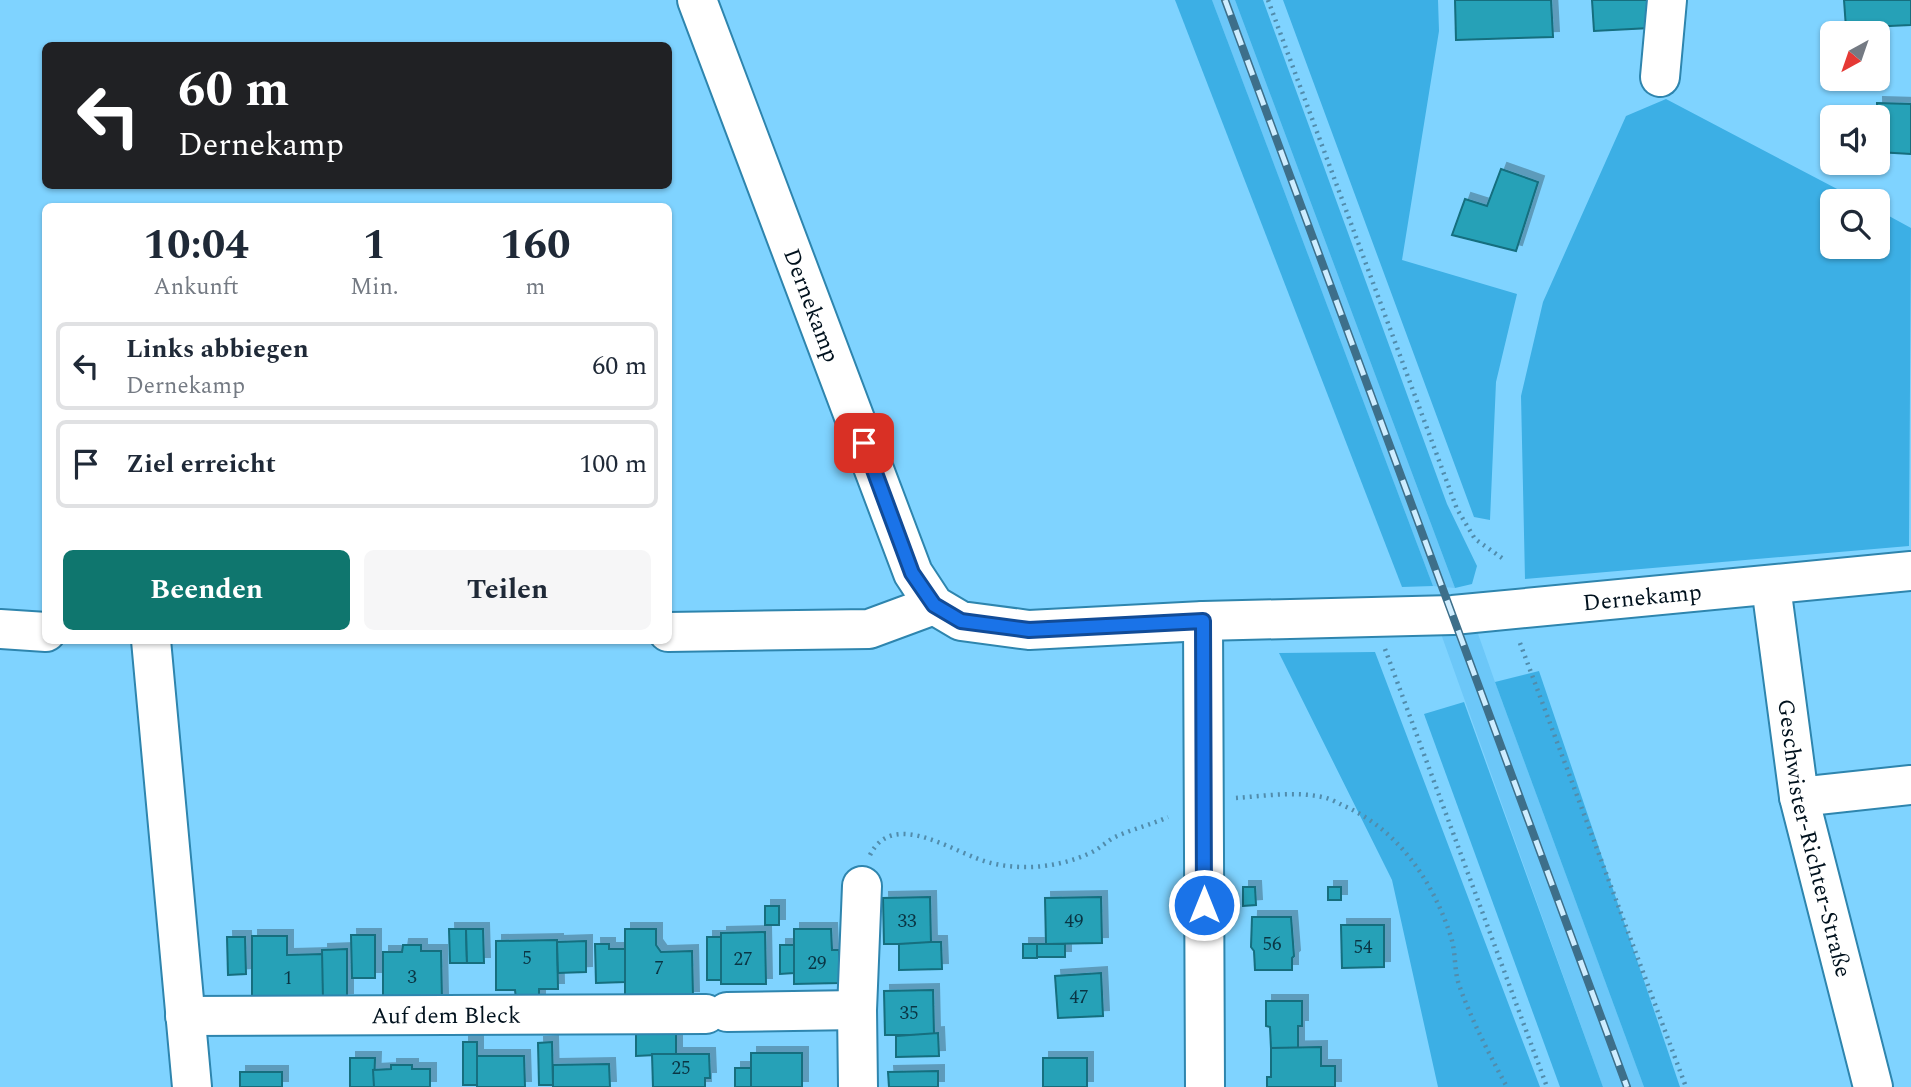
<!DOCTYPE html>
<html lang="de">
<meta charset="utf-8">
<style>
body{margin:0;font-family:Spectral,serif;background:#f6f6f7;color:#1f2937;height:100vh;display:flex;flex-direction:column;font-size:26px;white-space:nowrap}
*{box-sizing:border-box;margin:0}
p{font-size:23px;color:#747a83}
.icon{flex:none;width:38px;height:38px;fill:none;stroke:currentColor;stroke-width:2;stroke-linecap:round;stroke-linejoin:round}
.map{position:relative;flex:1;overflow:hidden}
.details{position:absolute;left:42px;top:203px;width:630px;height:441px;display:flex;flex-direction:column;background:#fff;border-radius:10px;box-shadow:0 2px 5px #0004}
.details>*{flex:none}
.guide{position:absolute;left:42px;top:42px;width:630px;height:147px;border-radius:10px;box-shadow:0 2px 5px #0004;background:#202124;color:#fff;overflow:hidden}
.needle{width:46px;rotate:220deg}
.fabs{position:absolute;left:1820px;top:21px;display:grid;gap:14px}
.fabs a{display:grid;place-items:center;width:70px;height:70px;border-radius:10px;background:#fff;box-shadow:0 2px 5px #0004;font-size:35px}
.pin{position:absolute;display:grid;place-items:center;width:60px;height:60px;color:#fff;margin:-30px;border-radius:14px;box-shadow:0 4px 10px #0006}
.me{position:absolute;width:77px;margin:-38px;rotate:0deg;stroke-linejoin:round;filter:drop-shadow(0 0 5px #0008)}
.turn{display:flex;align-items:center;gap:24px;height:147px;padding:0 21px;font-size:32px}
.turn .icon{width:91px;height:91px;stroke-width:2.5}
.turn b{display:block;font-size:49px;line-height:60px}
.eta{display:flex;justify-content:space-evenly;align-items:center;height:119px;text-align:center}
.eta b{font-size:42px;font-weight:700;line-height:49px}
.button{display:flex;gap:14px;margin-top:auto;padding:14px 21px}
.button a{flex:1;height:80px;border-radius:10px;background:#0f766e;color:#fff;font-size:28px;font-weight:700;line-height:80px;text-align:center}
.button a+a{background:#f6f6f7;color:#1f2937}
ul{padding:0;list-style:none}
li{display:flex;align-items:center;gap:21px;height:88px;margin:0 14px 10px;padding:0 7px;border:4px solid #e0e1e3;border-radius:10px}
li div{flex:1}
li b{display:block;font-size:26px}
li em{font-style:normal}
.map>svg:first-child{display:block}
.built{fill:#6cc7f8}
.green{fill:#3cafe5}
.building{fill:#28a1b7;stroke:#136e7e;stroke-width:2;filter:url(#shadow)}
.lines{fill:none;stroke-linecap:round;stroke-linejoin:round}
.minor-casing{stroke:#2e85ae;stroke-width:42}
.path{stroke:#518cac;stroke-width:4.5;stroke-dasharray:2 5;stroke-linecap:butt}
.minor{stroke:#fff;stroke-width:38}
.rail-casing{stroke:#3d6f8a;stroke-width:8}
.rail{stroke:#ceedff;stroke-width:5;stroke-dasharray:16;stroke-linecap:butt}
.route-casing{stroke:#114b97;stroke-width:18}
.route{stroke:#1a73e8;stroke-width:12}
.labels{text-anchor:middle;stroke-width:6;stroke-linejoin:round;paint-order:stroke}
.number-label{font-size:19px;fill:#0a3544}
.street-label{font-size:23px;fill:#00111d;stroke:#ceedff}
</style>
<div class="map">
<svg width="1911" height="1087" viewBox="0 0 1911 1087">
<defs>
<filter id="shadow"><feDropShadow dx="6" dy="-6" stdDeviation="0" flood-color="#0004"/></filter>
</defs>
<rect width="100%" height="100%" fill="#7fd3ff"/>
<!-- built -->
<g class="built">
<path d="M1212,0H1235L1455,588L1433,586Z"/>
<path d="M1476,628L1495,682L1644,1087H1603L1440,631Z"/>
</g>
<!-- green -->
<g class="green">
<path d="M1175,0H1212L1433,586L1402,587Z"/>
<path d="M1235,0H1263L1447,504L1477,566L1472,584L1455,588Z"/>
<path d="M1283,0H1438L1439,31L1402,260L1517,294L1496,382L1490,520L1474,517Z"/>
<path d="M1666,99L1860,201H1832V247H1878V210L1911,228L1909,546L1525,579L1521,396L1543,302L1626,116Z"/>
<path d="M1375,652L1540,1087H1438L1392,880L1279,653Z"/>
<path d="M1539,671L1680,1087H1644L1495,682Z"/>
<path d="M1464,702L1603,1087H1560L1424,714Z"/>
</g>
<!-- building -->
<g class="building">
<path d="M1455,0H1551L1553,37L1456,40Z"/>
<path d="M1592,0H1648L1650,28L1594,31Z"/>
<path d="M1844,0H1911V25L1846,28Z"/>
<path d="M1877,103L1911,104V154L1878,152Z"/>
<path d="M1501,169L1538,182L1516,251L1452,235L1465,199L1487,206Z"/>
<path d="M1243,887H1255L1256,905L1243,906Z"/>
<rect x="1328" y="887" width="13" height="13"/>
<path d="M930,897L931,944H884L883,898Z"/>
<path d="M1101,897L1102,943L1046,944L1045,898Z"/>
<rect x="765" y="906" width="14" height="19"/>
<path d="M1252,917H1291L1294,956L1292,958V970H1255L1254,951L1251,947Z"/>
<path d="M1341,925H1384V967L1342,968Z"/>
<path d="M449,929H466L467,963H450Z"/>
<path d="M466,929H483L484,963H467Z"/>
<path d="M625,929H656V945L661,952L692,951L693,997L625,998Z"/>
<path d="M794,929H831L832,950H839V983L794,984Z"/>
<path d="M765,932L766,984H721V933Z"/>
<path d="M351,935H375V978H352Z"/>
<path d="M252,936H287V955L323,954V1002L252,1003Z"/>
<path d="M227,937H245L246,974L228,975Z"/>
<rect x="707" y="937" width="14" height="43"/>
<path d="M557,940L558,989H539V999H516L515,990H496V941Z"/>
<path d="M586,941V972L558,973L557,942Z"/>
<path d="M931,942H941L942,969L899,970V944Z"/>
<path d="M595,944H609V949H625V982L596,983Z"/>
<rect x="1023" y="944" width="14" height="14"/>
<rect x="1037" y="944" width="28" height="13"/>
<path d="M403,945H421V951H441L442,1000L383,1001V952H402Z"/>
<path d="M780,945H794V973L780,974Z"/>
<path d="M347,949V999L323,1000L322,950Z"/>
<path d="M1101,973L1103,1016L1058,1018L1055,976Z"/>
<path d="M933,990L934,1035H885L884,991Z"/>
<path d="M1266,1001H1302V1026H1298V1048H1271L1270,1027L1266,1026Z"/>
<path d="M636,1026H676V1054L636,1056Z"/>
<path d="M938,1033L939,1056L896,1057V1036Z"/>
<rect x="463" y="1042" width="14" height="43"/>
<path d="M552,1042L553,1085H539L538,1043Z"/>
<path d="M1321,1047V1066H1335V1087H1267V1077H1271V1048Z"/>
<rect x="751" y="1053" width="51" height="34"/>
<path d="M652,1054H709L710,1078H705V1087H653Z"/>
<path d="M477,1056H524L525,1087H477Z"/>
<path d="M350,1058H375L374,1087H350Z"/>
<rect x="1043" y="1058" width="44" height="29"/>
<path d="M609,1064L610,1087H553V1065Z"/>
<path d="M391,1065H412V1069H430V1087H374L373,1070L391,1069Z"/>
<rect x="735" y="1068" width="16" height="19"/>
<path d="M938,1071V1087H889L888,1072Z"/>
<rect x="240" y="1072" width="42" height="15"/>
</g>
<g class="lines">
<defs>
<g id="minor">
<path id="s1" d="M697,0L913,573L934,605L961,621L1029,630L1203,621L1453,615L1911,571"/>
<path d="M1660,77L1667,0"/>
<path id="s2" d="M1771,586L1799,797L1873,1087"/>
<path d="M1203,621L1205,1087"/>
<path d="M0,629L46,632"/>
<path d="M668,632L869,629L934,605"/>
<path d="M151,640L192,1087"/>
<path d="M1799,797L1911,785"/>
<path d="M727,1012L857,1010"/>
<path id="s3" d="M185,1016L706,1014"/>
<path d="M858,1087L857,1010L862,886"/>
</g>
</defs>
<!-- minor casing -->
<use href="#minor" class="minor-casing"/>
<!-- path -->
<g class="path">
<path d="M1268,0L1457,509L1475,539L1502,558"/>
<path d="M1520,643L1686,1087"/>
<path d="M1385,649L1547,1087"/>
<path d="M1236,798C1264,796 1295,791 1322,797C1329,798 1336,802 1342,805C1397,828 1433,881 1451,937C1456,953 1454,970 1459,985C1472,1021 1489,1054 1507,1087"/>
<path d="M870,855C894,807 956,855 991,863C1024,871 1060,867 1090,853C1099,849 1105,843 1113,838C1131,829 1151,825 1168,817"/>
</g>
<!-- minor -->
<use href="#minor" class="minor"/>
<defs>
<path id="rail" d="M1225,0L1627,1087"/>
</defs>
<!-- rail casing -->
<use href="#rail" class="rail-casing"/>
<!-- rail -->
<use href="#rail" class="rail"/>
</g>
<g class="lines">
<defs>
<path id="route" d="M864,443L912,573L934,605L961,621L1029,630L1203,621L1204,905"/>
</defs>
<!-- route casing -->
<use href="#route" class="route-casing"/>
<!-- route -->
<use href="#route" class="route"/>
</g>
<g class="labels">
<!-- number labels -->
<g class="number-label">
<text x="907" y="927">33</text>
<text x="1074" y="927">49</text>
<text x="1272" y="950">56</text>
<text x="1363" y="953">54</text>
<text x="527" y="964">5</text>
<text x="743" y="965">27</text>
<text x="817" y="969">29</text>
<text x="659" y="974">7</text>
<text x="412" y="983">3</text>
<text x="288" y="984">1</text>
<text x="1079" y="1003">47</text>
<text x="909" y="1019">35</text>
<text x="681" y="1074">25</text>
</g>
<!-- street labels -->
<g class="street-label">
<text dy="8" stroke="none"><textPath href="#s1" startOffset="326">Dernekamp</textPath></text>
<text dy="8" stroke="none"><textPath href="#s1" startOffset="1365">Dernekamp</textPath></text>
<text dy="8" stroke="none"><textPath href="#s2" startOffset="256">Geschwister-Richter-Straße</textPath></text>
<text dy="8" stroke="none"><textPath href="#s3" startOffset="261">Auf dem Bleck</textPath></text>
</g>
</g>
</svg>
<div class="fabs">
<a><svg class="needle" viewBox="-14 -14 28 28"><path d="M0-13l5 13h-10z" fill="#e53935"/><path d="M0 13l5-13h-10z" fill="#747a83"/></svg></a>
<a><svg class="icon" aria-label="sound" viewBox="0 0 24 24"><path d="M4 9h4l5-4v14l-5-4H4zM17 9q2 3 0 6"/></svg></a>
<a><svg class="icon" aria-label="search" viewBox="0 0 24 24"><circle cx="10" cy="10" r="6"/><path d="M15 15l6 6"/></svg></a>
</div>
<div class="pin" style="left:864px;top:443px;background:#d93025"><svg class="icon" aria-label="arrive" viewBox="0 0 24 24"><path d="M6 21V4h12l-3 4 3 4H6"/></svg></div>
<svg class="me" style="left:1204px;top:905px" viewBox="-20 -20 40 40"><circle r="17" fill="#1a73e8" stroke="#fff" stroke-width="3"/><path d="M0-11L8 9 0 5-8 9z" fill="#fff"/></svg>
<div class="guide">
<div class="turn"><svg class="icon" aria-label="left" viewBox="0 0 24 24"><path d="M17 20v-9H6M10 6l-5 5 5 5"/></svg><div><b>60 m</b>Dernekamp</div></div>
</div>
<section class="details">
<div class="eta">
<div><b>10:04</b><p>Ankunft</p></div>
<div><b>1</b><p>Min.</p></div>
<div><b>160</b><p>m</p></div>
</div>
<ul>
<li><svg class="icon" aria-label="left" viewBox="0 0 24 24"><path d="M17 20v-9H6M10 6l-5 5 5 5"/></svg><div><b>Links abbiegen</b><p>Dernekamp</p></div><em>60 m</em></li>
<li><svg class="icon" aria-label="arrive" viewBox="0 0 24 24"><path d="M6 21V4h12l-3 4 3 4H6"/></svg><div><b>Ziel erreicht</b></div><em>100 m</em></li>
</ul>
<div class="button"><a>Beenden</a><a>Teilen</a></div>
</section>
</div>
